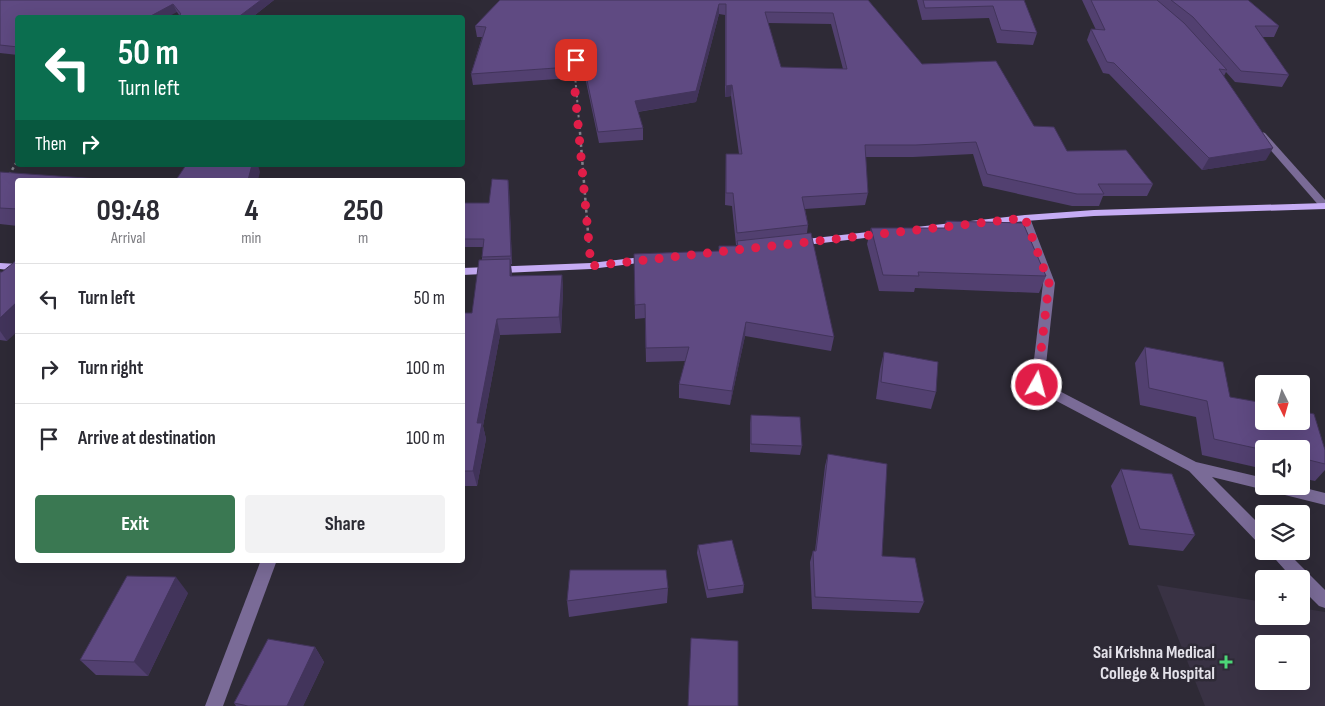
<!DOCTYPE html>
<meta charset="utf-8">
<style>
body{margin:0;font-family:"Sofia Sans Condensed",sans-serif;background:#f2f2f3;color:#2b2b33;height:100vh;display:flex;flex-direction:column;font-size:19px;white-space:nowrap}
*{box-sizing:border-box;margin:0}
p{font-size:16px;color:#7c7c81}
.icon{flex:none;width:28px;height:28px;fill:none;stroke:currentColor;stroke-width:2;stroke-linecap:round;stroke-linejoin:round}
.map{position:relative;flex:1;overflow:hidden}
.sheet{position:absolute;left:15px;top:178px;width:450px;height:385px;display:flex;flex-direction:column;background:#fff;border-radius:5px;box-shadow:0 5px 20px #0002}
.sheet>*{flex:none}
.guide{position:absolute;left:15px;top:15px;width:450px;height:152px;border-radius:5px;box-shadow:0 5px 20px #0002;background:#0b6e4f;color:#fff;overflow:hidden}
.needle{width:32px;rotate:175deg}
.buttons{position:absolute;left:1255px;top:375px;display:grid;gap:10px}
.buttons a{display:grid;place-items:center;width:55px;height:55px;border-radius:5px;background:#fff;box-shadow:0 5px 20px #0002;font-size:25px}
.pin{position:absolute;display:grid;place-items:center;width:42px;height:42px;color:#fff;margin:-21px;border-radius:10px;box-shadow:0 2px 8px #0006}
.me{position:absolute;width:55px;margin:-28px;rotate:7deg;stroke-linejoin:round;filter:drop-shadow(0 0 4px #0008)}
.turn{display:flex;align-items:center;gap:18px;height:105px;padding:0 20px;font-size:22px}
.turn .icon{width:65px;height:65px;stroke-width:2.5}
.turn b{display:block;font-size:35px;line-height:42px}
.then{display:flex;align-items:center;height:48px;padding:0 20px;background:#0003;gap:10px;font-size:19px}
.eta{display:flex;justify-content:space-evenly;align-items:center;height:85px;text-align:center}
.eta b{font-size:30px;font-weight:700;line-height:35px}
.cta{display:flex;gap:10px;margin-top:auto;padding:10px 20px}
.cta a{flex:1;height:58px;border-radius:5px;background:#3a7852;color:#fff;font-size:20px;font-weight:700;line-height:58px;text-align:center}
.cta a+a{background:#f2f2f3;color:#2b2b33}
ul{padding:0;list-style:none}
li{display:flex;align-items:center;gap:15px;height:70px;padding:0 20px;border-top:1px solid #e1e1e2}
li div{flex:1}
li b{display:block;font-size:19px}
li em{font-style:normal}
.map>svg:first-child{display:block}
.built{fill:#393244;fill-rule:evenodd}
.lines{fill:none;stroke-linecap:round;stroke-linejoin:round}
.path-far1{stroke:#83808a;stroke-width:2;stroke-dasharray:2.5 2.5;stroke-linecap:butt}
.path{stroke:#83808a;stroke-width:2.5;stroke-dasharray:3 3;stroke-linecap:butt}
.minor{fill:#7a6b97;fill-rule:evenodd}
.major{fill:#c6acf4;fill-rule:evenodd}
.wall{fill:#524070;fill-rule:evenodd}
.shaded-wall{fill:#42345b}
.building{fill:#5f4a82;stroke:#42345b;fill-rule:evenodd}
.route{stroke:#e11d48;stroke-width:9;stroke-dasharray:0 16.2}
.poi-dot{fill:#4cd677;stroke:#2e2a36;stroke-width:2}
.labels{text-anchor:middle;stroke-width:5;stroke-linejoin:round;paint-order:stroke}
.near-poi-label{font-size:18px;font-weight:bold;fill:#e3e1e9;stroke:#2e2a36;text-anchor:end}
</style>
<div class="map">
<svg width="1325" height="706" viewBox="0 0 1325 706">
<rect width="100%" height="100%" fill="#2e2a36"/>
<!-- built -->
<path class="built" d="M1157,585L1264,602V616H1301V608L1325,612V706H1205ZM1264,644H1301V681H1264Z"/>
<g class="lines">
<!-- path-far1 -->
<path class="path-far1" d="M575,75L579,121"/>
<!-- path -->
<g class="path">
<path d="M579,120L589,245"/>
<path d="M9,175L18,160"/>
</g>
<!-- minor -->
<g class="minor">
<path d="M1262,132L1265,133L1325,200V209L1321,208L1259,137V133Z"/>
<path d="M1025,215L1030,218L1055,283L1044,383L1196,462L1264,478V486H1297L1325,493V505L1212,477L1264,529V545L1259,544L1189,471L1032,388L1031,385L1043,283L1020,218Z"/>
<path d="M1268,551H1286L1325,590V608L1319,606L1301,588V579H1293Z"/>
<path d="M261,560H277L223,706H205Z"/>
</g>
<!-- major -->
<g class="major">
<path d="M1325,203V209L1094,216L1025,221L916,233L911,230L916,227L1025,215L1094,210Z"/>
<path d="M886,230L891,233L890,235L797,246L792,243L797,240Z"/>
<path d="M650,256L654,257L656,259L654,261L591,269L462,275V268L591,263Z"/>
<path d="M0,263L18,264V271L0,269Z"/>
</g>
</g>
<!-- wall -->
<g class="wall">
<path d="M0,0H274L251,18L179,15L177,12L18,18V55L0,53Z"/>
<path d="M500,0H868L922,64L1034,126L1067,151L1153,184L1147,196H1103L1099,206H1072L983,186L973,154L913,157H865L868,193L865,205L805,209L808,225L807,233L834,337L831,351L745,336L730,405L679,398V384L686,361L646,362L645,318L635,319L634,254L719,251V246H737V245H736L732,206L725,205L726,154H739L731,96L725,97V15L719,14L696,102L638,112L643,128V140L599,143L585,77L473,85L471,74L482,37H477L475,26ZM768,23L831,24L843,69L781,67Z"/>
<path d="M917,0H1024L1037,33L1033,45L997,43L989,18L922,20Z"/>
<path d="M1082,0H1248L1279,26L1274,37H1262L1289,75L1282,87L1235,82L1226,72L1224,76L1266,160L1202,170L1109,74L1103,73L1087,40L1091,29L1096,30Z"/>
<path d="M0,172L18,180V226L0,224Z"/>
<path d="M508,180L509,188L512,264H511L512,276L562,275L563,290L561,333L500,335L483,426L486,439L477,486H462V313H472L482,260V257L483,247H462V203H489Z"/>
<path d="M946,221L1046,276L1039,293L915,288L914,292L879,291L867,244L871,228H944Z"/>
<path d="M0,272H2L7,341L0,340Z"/>
<path d="M1145,347L1230,397L1325,450V470L1315,481L1301,478V449H1264V469L1202,455L1196,417L1140,405L1135,363Z"/>
<path d="M884,352L936,392L931,409L876,399L880,369Z"/>
<path d="M751,415L802,446L800,455L750,452V423Z"/>
<path d="M828,454L882,556L924,602L919,613L812,609L810,562L813,551H815L825,466Z"/>
<path d="M1121,469L1195,535L1183,551L1129,545L1111,486Z"/>
<path d="M698,545L744,585L743,593L707,598L697,553Z"/>
<path d="M668,588L667,603L569,617L567,601Z"/>
<path d="M188,593L148,676L96,675L80,660Z"/>
<path d="M315,647L324,662L303,706H236L234,703Z"/>
</g>
<!-- shaded-wall -->
<g class="shaded-wall">
<path d="M261,0H274L251,18H237Z"/>
<path d="M173,4L177,12L166,18H147Z"/>
<path d="M719,4V14L696,102L636,112L635,101Z"/>
<path d="M732,85L731,96L725,97L726,86Z"/>
<path d="M1273,148L1266,160L1202,170L1209,158Z"/>
<path d="M252,165H258L260,172L258,180H248Z"/>
<path d="M508,180L509,188L512,264L511,256Z"/>
<path d="M510,259L512,275L513,292L510,276Z"/>
<path d="M562,275L563,290L561,333L559,317Z"/>
<path d="M18,301V331L7,341L0,331V318Z"/>
<path d="M497,319L500,335L483,426L486,439L477,486L473,471L477,423Z"/>
<path d="M746,322L745,336L730,405L732,391Z"/>
<path d="M176,577L188,593L148,676L134,662Z"/>
<path d="M315,647L324,662L303,706H287Z"/>
</g>
<!-- building -->
<g class="building">
<path d="M0,0H261L237,18H176L181,14L173,4L147,18H18V47L0,45Z"/>
<path d="M500,0H868L922,64L996,61L1034,126L1054,127L1067,151L1126,150L1153,184H1098L1104,194H1077L987,174L976,142L916,145H865L868,193L802,197L808,225L737,233L733,193H726V154H742L732,85L726,86V4H719L696,91L635,101L643,128L598,132L584,66L471,74L486,27L475,26ZM765,12L833,13L847,69L781,67Z"/>
<path d="M923,0H1024L1037,33L1001,30L993,6L925,8Z"/>
<path d="M1091,0H1157L1184,23L1227,70L1219,69L1273,148L1209,158L1114,63L1107,62L1091,29L1105,30Z"/>
<path d="M1171,0H1248L1279,26H1255L1289,75L1241,71L1193,17Z"/>
<path d="M186,165H252L248,180H176Z"/>
<path d="M0,172L114,180H18V209L0,208Z"/>
<path d="M492,179L508,180L511,256L482,257L484,239H462V203H489Z"/>
<path d="M946,221L1023,223L1046,276L918,272L919,276L883,275L871,228H948Z"/>
<path d="M811,233L834,337L746,322L732,391L679,384L689,347L646,348L645,304L635,305L634,254L719,251V246H738L737,241Z"/>
<path d="M18,259V301L0,318V272H2Z"/>
<path d="M510,259V276L562,275L559,317L497,319L477,423H482L473,471H462V313H472L479,260Z"/>
<path d="M1145,347L1223,362L1230,397L1264,403V421H1301V411L1314,414L1325,450V464L1301,458V449H1264V450L1214,439L1207,401L1149,388Z"/>
<path d="M884,352L938,362L936,392L881,382Z"/>
<path d="M751,415L800,417L802,446L751,444Z"/>
<path d="M828,454L887,464L882,556L915,558L924,602L815,597L813,551H816Z"/>
<path d="M1121,469L1172,474L1195,535L1140,529Z"/>
<path d="M732,540L744,585L708,590L698,545Z"/>
<path d="M570,570H666L668,588L567,601Z"/>
<path d="M127,576L176,577L134,662L80,660Z"/>
<path d="M691,638L738,641V706H688Z"/>
<path d="M268,639L315,647L287,706H248L234,703Z"/>
</g>
<g class="lines">
<!-- route -->
<path class="route" d="M576,60L574,80L591,266L1025,218L1049,283L1037,385"/>
</g>
<!-- markers -->
<path class="poi-dot" d="M1223.5 654.5h5v5h5v5h-5v5h-5v-5h-5v-5h5z"/>
<g class="labels">
<!-- near-poi labels -->
<g class="near-poi-label">
<text x="1215" y="658">Sai Krishna Medical<tspan x="1215" dy="21">College &amp; Hospital</tspan></text>
</g>
</g>
</svg>
<div class="buttons">
<a><svg class="needle" viewBox="-14 -14 28 28"><path d="M0-13l5 13h-10z" fill="#e53935"/><path d="M0 13l5-13h-10z" fill="#7c7c81"/></svg></a>
<a><svg class="icon" aria-label="sound" viewBox="0 0 24 24"><path d="M4 9h4l5-4v14l-5-4H4zM17 9q2 3 0 6"/></svg></a>
<a><svg class="icon" aria-label="layers" viewBox="0 0 24 24"><path d="M12 4l9 5-9 5-9-5zM3 14l9 5 9-5"/></svg></a>
<a>+</a>
<a>−</a>
</div>
<div class="pin" style="left:576px;top:60px;background:#d93025"><svg class="icon" aria-label="arrive" viewBox="0 0 24 24"><path d="M6 21V4h12l-3 4 3 4H6"/></svg></div>
<svg class="me" style="left:1037px;top:385px" viewBox="-20 -20 40 40"><circle r="17" fill="#e11d48" stroke="#fff" stroke-width="3"/><path d="M0-11L8 9 0 5-8 9z" fill="#fff"/></svg>
<div class="guide">
<div class="turn"><svg class="icon" aria-label="left" viewBox="0 0 24 24"><path d="M17 20v-9H6M10 6l-5 5 5 5"/></svg><div><b>50 m</b>Turn left</div></div>
<div class="then">Then<svg class="icon" aria-label="right" viewBox="0 0 24 24"><path d="M7 20v-9h11M14 6l5 5-5 5"/></svg></div>
</div>
<section class="sheet">
<div class="eta">
<div><b>09:48</b><p>Arrival</p></div>
<div><b>4</b><p>min</p></div>
<div><b>250</b><p>m</p></div>
</div>
<ul>
<li><svg class="icon" aria-label="left" viewBox="0 0 24 24"><path d="M17 20v-9H6M10 6l-5 5 5 5"/></svg><div><b>Turn left</b></div><em>50 m</em></li>
<li><svg class="icon" aria-label="right" viewBox="0 0 24 24"><path d="M7 20v-9h11M14 6l5 5-5 5"/></svg><div><b>Turn right</b></div><em>100 m</em></li>
<li><svg class="icon" aria-label="arrive" viewBox="0 0 24 24"><path d="M6 21V4h12l-3 4 3 4H6"/></svg><div><b>Arrive at destination</b></div><em>100 m</em></li>
</ul>
<div class="cta"><a>Exit</a><a>Share</a></div>
</section>
</div>
